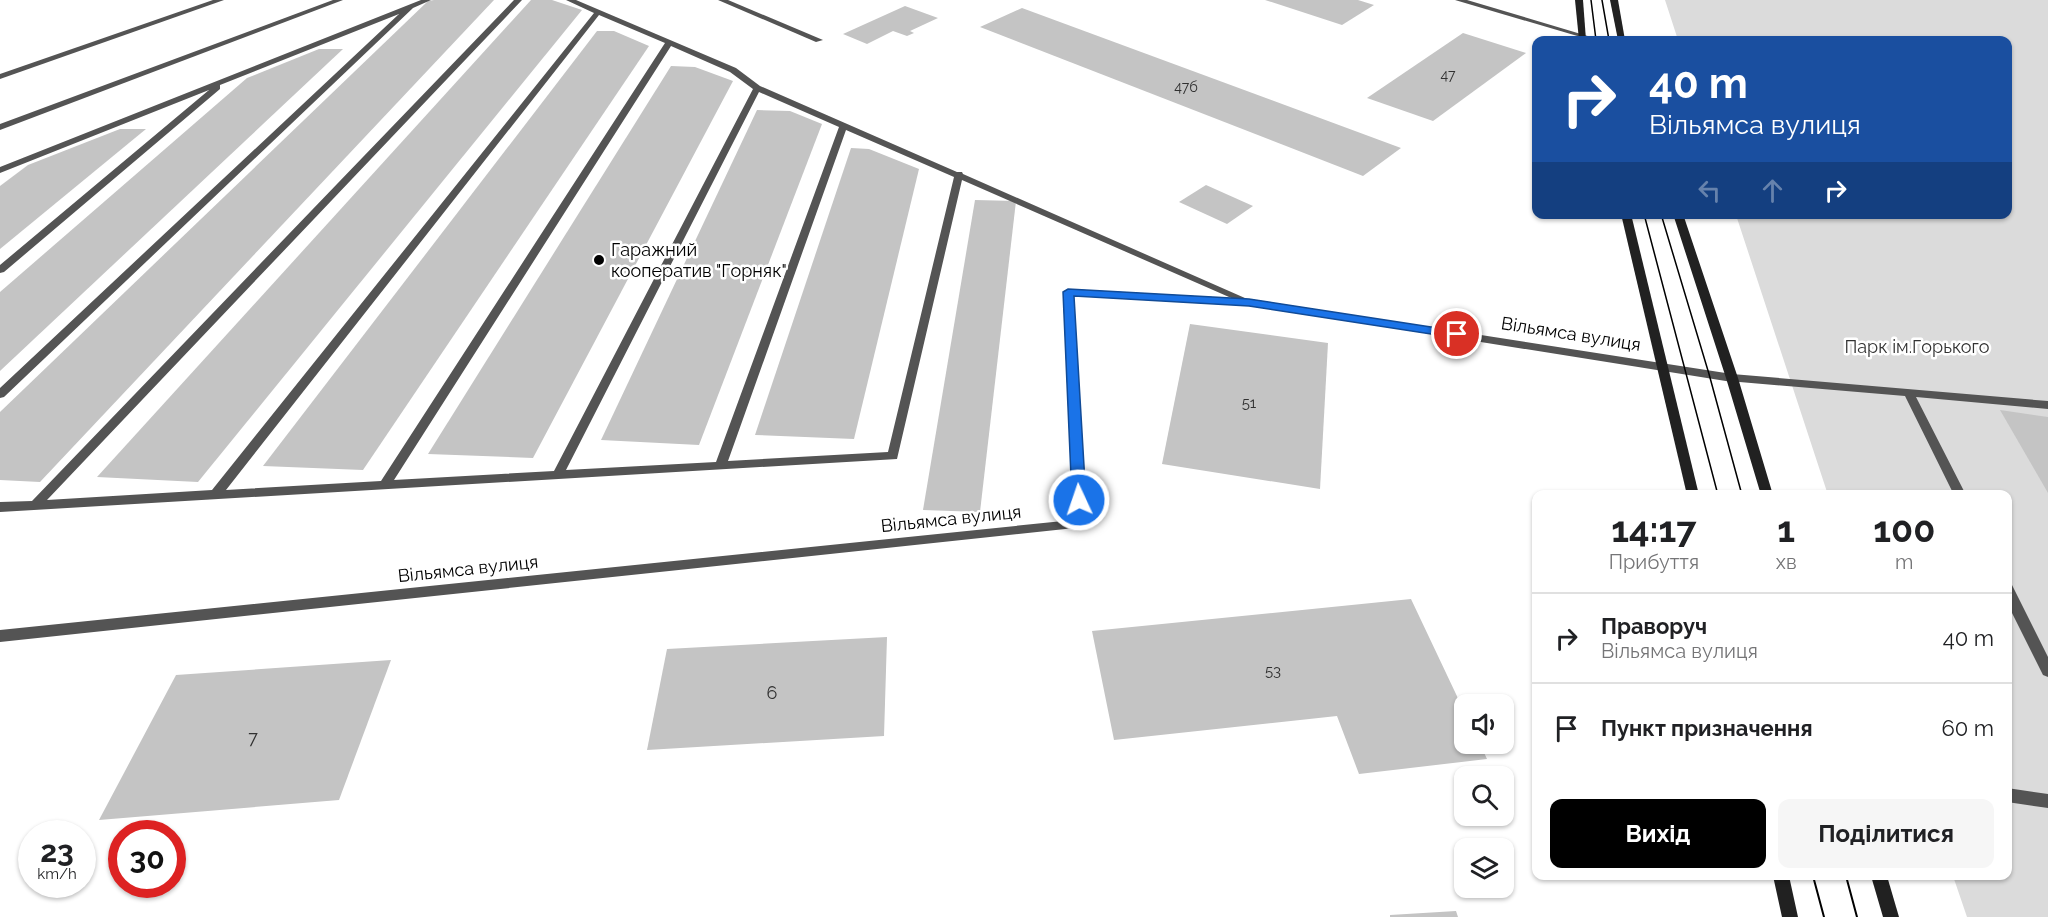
<!DOCTYPE html>
<html lang="uk">
<meta charset="utf-8">
<style>
body{margin:0;font-family:Raleway,sans-serif;background:#f6f6f6;color:#202124;height:100vh;display:flex;flex-direction:column;font-size:22px;white-space:nowrap}
*{box-sizing:border-box;margin:0}
p{font-size:20px;color:#757577}
.icon{flex:none;width:33px;height:33px;fill:none;stroke:currentColor;stroke-width:2;stroke-linecap:round;stroke-linejoin:round}
.map{position:relative;flex:1;overflow:hidden}
.sheet{position:absolute;left:1532px;top:490px;width:480px;height:390px;display:flex;flex-direction:column;background:#fff;border-radius:12px;box-shadow:0 2px 4px #0004}
.sheet>*{flex:none}
.banner{position:absolute;left:1532px;top:36px;width:480px;height:183px;border-radius:12px;box-shadow:0 2px 4px #0004;background:#1a4fa0;color:#fff;overflow:hidden}
.tools{position:absolute;left:1454px;top:694px;display:grid;gap:12px}
.tools a{display:grid;place-items:center;width:60px;height:60px;border-radius:12px;background:#fff;box-shadow:0 2px 4px #0004;font-size:30px}
.speed{position:absolute;left:18px;top:820px;display:flex;gap:12px;font-size:30px;font-weight:700;text-align:center}
.speed>*{display:grid;place-content:center;width:78px;height:78px;border-radius:50%;background:#fff;box-shadow:0 2px 4px #0004;line-height:1}
.speed small{font-size:15px;font-weight:400}
.speed .limit{border:9px solid #d22;background:#fff;color:#111}
.pin{position:absolute;display:grid;place-items:center;width:51px;height:51px;color:#fff;margin:-26px;border:3px solid #fff;border-radius:50%;box-shadow:0 2px 6px #0007}
.me{position:absolute;width:66px;margin:-33px;rotate:357deg;stroke-linejoin:round;filter:drop-shadow(0 0 4px #0008)}
.turn{display:flex;align-items:center;gap:21px;height:126px;padding:0 18px;font-size:27px}
.turn .icon{width:78px;height:78px;stroke-width:2.5}
.turn b{display:block;font-size:42px;line-height:51px}
.lanes{display:flex;align-items:center;height:57px;padding:0 18px;background:#0003;justify-content:center;gap:30px;direction:ltr}
.lanes .off{opacity:.35}
.eta{display:flex;justify-content:space-evenly;align-items:center;height:102px;text-align:center}
.eta b{font-size:36px;font-weight:700;line-height:42px}
.primary-button{display:flex;gap:12px;margin-top:auto;padding:12px 18px}
.primary-button a{flex:1;height:69px;border-radius:12px;background:#000;color:#fff;font-size:24px;font-weight:700;line-height:69px;text-align:center}
.primary-button a+a{background:#f6f6f6;color:#202124}
ul{padding:0;list-style:none}
li{display:flex;align-items:center;gap:18px;height:90px;padding:0 18px;border-top:2px solid #e0e0e0}
li div{flex:1}
li b{display:block;font-size:22px}
li em{font-style:normal}
.map>svg:first-child{display:block}
.green{fill:#dbdbdb}
.building{fill:#c4c4c4}
.lines{fill:none;stroke-linecap:round;stroke-linejoin:round}
.service{fill:#545454;fill-rule:evenodd}
.minor{fill:#545454;fill-rule:evenodd}
.secondary{fill:#212121;fill-rule:evenodd}
.tram-far1{stroke:#000;stroke-width:1.5}
.tram{stroke:#000;stroke-width:2}
.route{fill:#1a73e8;stroke:#114b97;stroke-width:1.5}
.poi-dot{fill:#000;stroke:#fff;stroke-width:2}
.labels{text-anchor:middle;stroke-width:5;stroke-linejoin:round;paint-order:stroke}
.far-number-label{font-size:14px;fill:#313131}
.number-label{font-size:15px;fill:#313131}
.poi-label{font-size:18px;fill:#000;stroke:#fff;text-anchor:start}
.street-label{font-size:18px;fill:#000;stroke:#fff}
.park-label{font-size:18px;fill:#323232;stroke:#fff}
.near-number-label{font-size:18px;fill:#313131}
</style>
<div class="map">
<svg width="2048" height="917" viewBox="0 0 2048 917">
<rect width="100%" height="100%" fill="#fff"/>
<!-- green -->
<path class="green" d="M1665,0H2048V917H1967L1953,876H2007V495H1828L1736,215L2007,214V40H1678Z"/>
<!-- building -->
<g class="building">
<path d="M434,0H494L40,482L0,480V412L428,1Z"/>
<path d="M531,0H552L582,10L198,482L97,477Z"/>
<path d="M1265,0H1358L1374,5L1342,25Z"/>
<path d="M905,6L938,18L910,31L914,33L907,36L893,31L867,44L843,34Z"/>
<path d="M1022,8L1401,148L1363,176L980,27Z"/>
<path d="M597,31H614L649,46L363,470L263,466Z"/>
<path d="M1463,33L1526,53L1433,121L1367,98Z"/>
<path d="M319,49H343L0,371V292L247,78Z"/>
<path d="M671,66L695,67L733,81L533,458L428,454Z"/>
<path d="M757,110L790,111L822,124L699,445L601,440Z"/>
<path d="M120,129H146L0,249V186L28,165Z"/>
<path d="M851,148L869,149L919,169L854,439L755,435Z"/>
<path d="M1206,185L1253,206L1227,224L1179,202Z"/>
<path d="M975,200L1016,201L980,512L923,510Z"/>
<path d="M1190,324L1328,343L1320,489L1162,464Z"/>
<path d="M2000,410L2048,417V493Z"/>
<path d="M1411,599L1464,711V744H1480L1487,759L1359,774L1337,716L1114,740L1092,631Z"/>
<path d="M887,637L884,736L647,750L667,649Z"/>
<path d="M391,660L339,800L99,820L176,675Z"/>
<path d="M1456,911L1458,917H1390V915Z"/>
</g>
<g class="lines">
<!-- service -->
<g class="service">
<path d="M213,0H224L0,79V74Z"/>
<path d="M333,0H343L0,130V124Z"/>
<path d="M421,0H431L413,8L4,397L0,398V388L399,14L220,85V89L4,272L0,273V265L209,90L0,173V167Z"/>
<path d="M514,0H522L47,500L212,490L594,13L566,0H576L736,68L760,86L957,172H962L963,174L1254,302L1253,304H1245L962,180L897,459L0,512V502L32,501ZM599,15L665,43L381,481L226,490ZM671,46L730,72L753,89L554,471L394,480ZM759,92L839,127L716,462L566,470ZM846,130L954,177L888,452L728,461Z"/>
<path d="M718,0H728L823,40L816,42Z"/>
<path d="M1732,374L2048,401V409L1916,397L1966,495H1954L1905,396L1728,381L1726,378L1728,375Z"/>
<path d="M2007,584L2012,585L2048,657V677L2043,675L2007,603Z"/>
<path d="M2007,788L2048,794V808L2007,802Z"/>
</g>
<!-- minor -->
<g class="minor">
<path d="M1455,0H1467L1601,40H1591Z"/>
<path d="M1068,289L1249,299L1732,374L1738,378L1732,382L1249,305L1073,295L1086,524L1084,527L0,642V630L1073,520L1063,292Z"/>
</g>
<!-- secondary -->
<g class="secondary">
<path d="M1575,0H1583L1586,40H1579Z"/>
<path d="M1610,0H1618L1625,40H1618Z"/>
<path d="M1621,214H1631L1699,495H1687Z"/>
<path d="M1673,214H1683L1738,378L1773,495H1761L1726,378Z"/>
<path d="M1773,876H1789L1798,917H1782Z"/>
<path d="M1871,876H1887L1899,917H1883Z"/>
</g>
<!-- tram-far1 -->
<g class="tram-far1">
<path d="M1591,0L1596,40"/>
<path d="M1602,0L1609,40"/>
<path d="M1644,214L1718,495"/>
<path d="M1661,214L1709,374L1742,495"/>
</g>
<!-- tram -->
<g class="tram">
<path d="M1813,876L1824,917"/>
<path d="M1846,876L1857,917"/>
</g>
</g>
<!-- route -->
<path class="route" d="M1068,289L1249,299L1457,331L1463,334L1457,338L1249,306L1074,296L1086,500L1079,506L1072,500L1063,292Z"/>
<!-- markers -->
<circle class="poi-dot" cx="599" cy="260" r="6"/>
<g class="labels">
<!-- far-number labels -->
<g class="far-number-label">
<text x="1448" y="80">47</text>
<text x="1186" y="92">47б</text>
</g>
<!-- number labels -->
<g class="number-label">
<text x="1249" y="408">51</text>
<text x="1273" y="676">53</text>
</g>
<!-- poi labels -->
<g class="poi-label">
<text x="611" y="256">Гаражний<tspan x="611" dy="21">кооператив "Горняк"</tspan></text>
</g>
<!-- street labels -->
<g class="street-label">
<text transform="translate(1571 334) rotate(9)" y="6">Вільямса вулиця</text>
<text transform="translate(951 519) rotate(-6)" y="6">Вільямса вулиця</text>
<text transform="translate(468 569) rotate(-6)" y="6">Вільямса вулиця</text>
</g>
<!-- park labels -->
<g class="park-label">
<text x="1917" y="353">Парк iм.Горького</text>
</g>
<!-- near-number labels -->
<g class="near-number-label">
<text x="772" y="699">6</text>
<text x="253" y="744">7</text>
</g>
</g>
</svg>
<div class="tools">
<a><svg class="icon" aria-label="sound" viewBox="0 0 24 24"><path d="M4 9h4l5-4v14l-5-4H4zM17 9q2 3 0 6"/></svg></a>
<a><svg class="icon" aria-label="search" viewBox="0 0 24 24"><circle cx="10" cy="10" r="6"/><path d="M15 15l6 6"/></svg></a>
<a><svg class="icon" aria-label="layers" viewBox="0 0 24 24"><path d="M12 4l9 5-9 5-9-5zM3 14l9 5 9-5"/></svg></a>
</div>
<div class="speed"><div>23<small>km/h</small></div><div class="limit">30</div></div>
<div class="pin" style="left:1457px;top:334px;background:#d93025"><svg class="icon" aria-label="arrive" viewBox="0 0 24 24"><path d="M6 21V4h12l-3 4 3 4H6"/></svg></div>
<svg class="me" style="left:1079px;top:500px" viewBox="-20 -20 40 40"><circle r="17" fill="#1a73e8" stroke="#fff" stroke-width="3"/><path d="M0-11L8 9 0 5-8 9z" fill="#fff"/></svg>
<div class="banner">
<div class="turn"><svg class="icon" aria-label="right" viewBox="0 0 24 24"><path d="M7 20v-9h11M14 6l5 5-5 5"/></svg><div><b>40 m</b>Вільямса вулиця</div></div>
<div class="lanes"><svg class="icon off" aria-label="left" viewBox="0 0 24 24"><path d="M17 20v-9H6M10 6l-5 5 5 5"/></svg><svg class="icon off" aria-label="ahead" viewBox="0 0 24 24"><path d="M12 20V5M6 11l6-6 6 6"/></svg><svg class="icon" aria-label="right" viewBox="0 0 24 24"><path d="M7 20v-9h11M14 6l5 5-5 5"/></svg></div>
</div>
<section class="sheet">
<div class="eta">
<div><b>14:17</b><p>Прибуття</p></div>
<div><b>1</b><p>хв</p></div>
<div><b>100</b><p>m</p></div>
</div>
<ul>
<li><svg class="icon" aria-label="right" viewBox="0 0 24 24"><path d="M7 20v-9h11M14 6l5 5-5 5"/></svg><div><b>Праворуч</b><p>Вільямса вулиця</p></div><em>40 m</em></li>
<li><svg class="icon" aria-label="arrive" viewBox="0 0 24 24"><path d="M6 21V4h12l-3 4 3 4H6"/></svg><div><b>Пункт призначення</b></div><em>60 m</em></li>
</ul>
<div class="primary-button"><a>Вихід</a><a>Поділитися</a></div>
</section>
</div>
